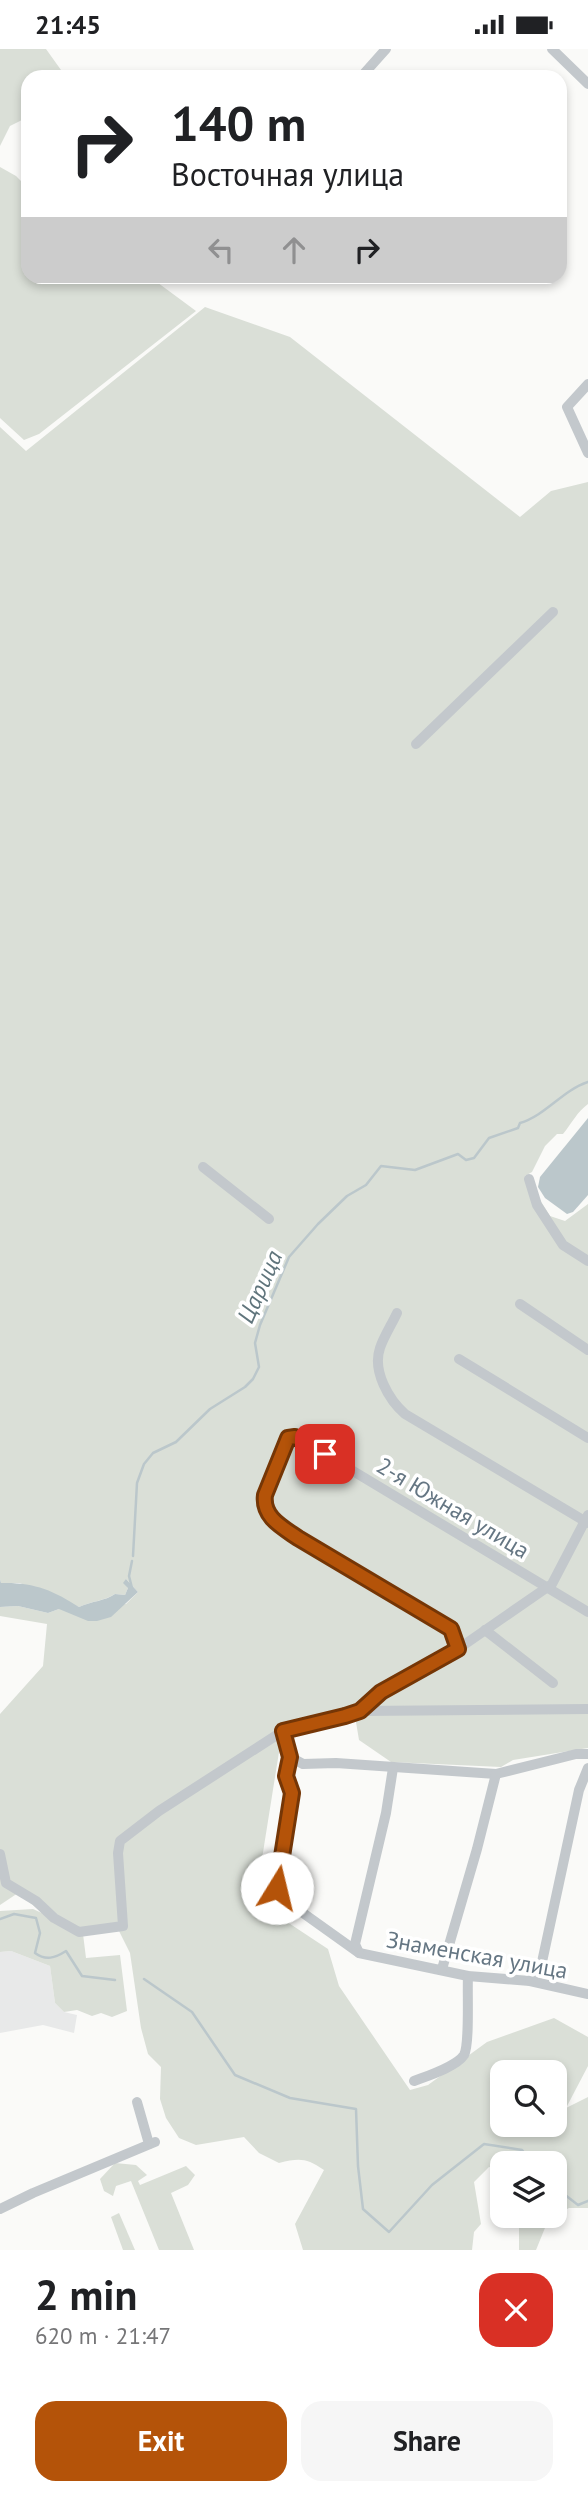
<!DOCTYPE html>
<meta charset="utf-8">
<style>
body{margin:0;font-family:"PT Sans",sans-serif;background:#f6f6f6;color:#202124;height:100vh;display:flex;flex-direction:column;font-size:26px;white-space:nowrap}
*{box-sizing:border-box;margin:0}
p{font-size:23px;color:#757577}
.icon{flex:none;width:38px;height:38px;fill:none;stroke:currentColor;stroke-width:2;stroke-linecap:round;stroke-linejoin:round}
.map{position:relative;height:2201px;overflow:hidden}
.drawer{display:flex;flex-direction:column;background:#fff;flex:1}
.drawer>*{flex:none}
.banner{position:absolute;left:21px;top:21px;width:546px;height:214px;border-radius:21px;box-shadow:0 4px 10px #0003;background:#fff;color:#202124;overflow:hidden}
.buttons{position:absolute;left:490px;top:2011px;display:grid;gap:14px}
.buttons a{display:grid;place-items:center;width:77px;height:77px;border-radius:14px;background:#fff;box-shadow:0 4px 10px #0003;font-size:35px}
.pin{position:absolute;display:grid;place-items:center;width:60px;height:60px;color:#fff;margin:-30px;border-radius:14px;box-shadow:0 4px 10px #0006}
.me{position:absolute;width:77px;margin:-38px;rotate:9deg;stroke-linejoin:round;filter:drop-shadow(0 0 5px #0008)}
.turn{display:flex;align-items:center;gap:24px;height:147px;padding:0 35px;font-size:32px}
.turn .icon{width:91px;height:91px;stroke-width:2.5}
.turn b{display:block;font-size:49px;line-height:60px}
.lanes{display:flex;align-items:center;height:66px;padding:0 35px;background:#0003;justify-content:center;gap:35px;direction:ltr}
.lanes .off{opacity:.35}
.round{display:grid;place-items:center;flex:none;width:74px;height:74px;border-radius:21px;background:#f6f6f6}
.headline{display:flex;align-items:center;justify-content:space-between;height:119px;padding:0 35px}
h1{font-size:42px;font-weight:700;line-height:52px}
.button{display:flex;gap:14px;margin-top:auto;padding:14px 35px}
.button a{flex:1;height:80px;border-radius:21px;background:#b45309;color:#fff;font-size:28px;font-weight:700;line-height:80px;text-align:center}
.button a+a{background:#f6f6f6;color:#202124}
.status{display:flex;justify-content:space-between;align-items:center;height:49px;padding:0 35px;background:#fff;direction:ltr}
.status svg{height:19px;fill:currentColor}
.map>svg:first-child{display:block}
.built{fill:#e8e9e9}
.green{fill:#dadfd7;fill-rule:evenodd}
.water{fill:#bbc7cb}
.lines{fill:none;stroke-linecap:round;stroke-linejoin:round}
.stream{stroke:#bbc7cb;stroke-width:2.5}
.minor{stroke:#c3c8cc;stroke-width:10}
.route-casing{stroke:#753606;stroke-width:18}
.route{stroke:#b45309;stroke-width:12}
.labels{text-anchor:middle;stroke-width:7;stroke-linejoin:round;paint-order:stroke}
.street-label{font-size:23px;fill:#657683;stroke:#fff}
.water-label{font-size:24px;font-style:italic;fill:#60757c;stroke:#fff}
</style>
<div class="status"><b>21:45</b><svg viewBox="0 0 49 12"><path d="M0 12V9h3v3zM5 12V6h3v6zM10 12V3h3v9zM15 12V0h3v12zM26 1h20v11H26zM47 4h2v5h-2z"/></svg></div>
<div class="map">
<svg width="588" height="2201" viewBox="0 0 588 2201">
<rect width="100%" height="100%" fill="#fafaf8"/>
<!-- built -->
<path class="built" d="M11,1902L50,1917L55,1954L64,1963L77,1966L74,1984L43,1976L0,1984V1903Z"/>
<!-- green -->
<g class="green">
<path d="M0,0H46L66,28H28V68L10,77L0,97Z"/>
<path d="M0,118L16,127L28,139V228H150L196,262L39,385L24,391L0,369Z"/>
<path d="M205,258L290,288L520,468L551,442L588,433V1055C577,1063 572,1074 563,1085H557L545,1097L532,1123L525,1127L550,1167L565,1172L588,1155V1699L513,1711L501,1718L391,1713L359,1691L354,1661L291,1680L279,1703L257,1841L266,1859L328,1900L339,1937L410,2041L428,2036L487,1993L554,1969L588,1988V2017L566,2059L588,2048V2159H569L555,2166V2114H502V2121L489,2118L474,2133L481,2175L474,2183L472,2201H303L295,2175L324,2121C306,2109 300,2109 279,2114L259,2104L244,2088L196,2096L179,2089L166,2069L160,2050L161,2018L148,2005L141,1979L130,1904L119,1882L83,1885L86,1909L120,1906L127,1962L112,1968L101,1964L92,1967L77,1961L64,1963L55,1954L50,1917L11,1902L0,1903V1862L33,1860L44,1865L18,1844L0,1856V1665L43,1617L47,1575L0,1567V1558L18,1557L48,1564L59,1560L126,1555L138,1543L126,1530L128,1539L125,1546L115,1545C104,1552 92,1552 79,1558L20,1534H1L0,1530V378L26,402ZM502,2023H555V2076H502Z"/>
<path d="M115,2114L136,2116L147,2126L138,2132L140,2136L186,2117L195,2126L188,2136L171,2144L194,2201H159L131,2132L116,2137L113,2147L104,2142L100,2130Z"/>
<path d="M119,2164L135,2201H123L111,2168Z"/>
<path d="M519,2167H553L549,2169L536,2201H519Z"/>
</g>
<!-- water -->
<g class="water">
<path d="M588,1069V1146L573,1163L567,1165L545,1149L538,1138L540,1128Z"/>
<path d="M0,1530L1,1534C33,1533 53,1541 79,1558C92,1552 105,1552 115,1545L125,1546L128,1539L123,1534L126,1530L138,1543L111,1568L97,1572H88L59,1560L48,1564L18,1557L0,1558Z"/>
</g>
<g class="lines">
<!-- stream -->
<g class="stream">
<path d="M133,1507L137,1434L144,1415L153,1404L176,1393L210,1360L245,1338L253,1330L259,1318L255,1294L260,1276L289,1208L318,1175L347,1147L366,1136L381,1117L415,1121L458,1105L466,1111L474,1109L489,1089L518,1079L520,1074C545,1067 563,1041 588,1033"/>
<path d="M132,1512L129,1527L132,1539"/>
<path d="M0,1870L14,1865L36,1869L40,1884L35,1904C46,1912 55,1909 66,1902L82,1927L115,1931"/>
<path d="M144,1930L192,1963L235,2026L290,2049L356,2060L358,2117L363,2160L389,2183L432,2136L484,2095L522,2101L532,2114"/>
<path d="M555,2138L578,2156L588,2152"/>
</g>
<!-- minor -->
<g class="minor">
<path d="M552,0L588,35"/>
<path d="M361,28L386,0"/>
<path d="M588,335L567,358L588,404"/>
<path d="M416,695L553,563"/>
<path d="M203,1118L269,1170"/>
<path d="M529,1130L537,1156L563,1196L588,1212"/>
<path d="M520,1255L588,1301"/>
<path d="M397,1264C392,1275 384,1287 380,1299C372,1322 389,1351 405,1365L588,1474"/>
<path d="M459,1310L588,1389"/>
<path d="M485,1581L553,1634"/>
<path d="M458,1600L451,1580L370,1534L275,1473L264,1454L265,1446L288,1389L295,1388L303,1392L588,1563"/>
<path d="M360,1662L381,1643L458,1600L552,1535L588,1466"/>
<path d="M283,1682L290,1708L286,1727L292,1744L277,1839L282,1849L359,1904L468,1927L530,1932L588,1945"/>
<path d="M290,1708L303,1715L336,1714L496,1725L576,1705H588"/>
<path d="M0,1805L6,1834L36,1852L54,1869L79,1883L123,1877L118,1804L120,1792L159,1762L283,1682L360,1662L588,1660"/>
<path d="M359,1904L355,1895L386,1764L393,1719"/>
<path d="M442,1920L477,1800L496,1725"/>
<path d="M530,1932L542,1913L579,1741L588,1719"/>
<path d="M414,2032C427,2027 456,2018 464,2006C470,1995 467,1942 468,1927"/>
<path d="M137,2053L149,2095"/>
<path d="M0,2160L33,2144L155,2093"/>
</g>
</g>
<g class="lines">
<defs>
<path id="route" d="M277,1839L292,1744L286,1727L290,1708L283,1682L345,1667L360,1662L381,1643L458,1600L451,1580L298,1489C282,1478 262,1468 265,1446L288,1389L295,1388L325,1405"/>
</defs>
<!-- route casing -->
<use href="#route" class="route-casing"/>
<!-- route -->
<use href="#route" class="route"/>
</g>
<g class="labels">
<!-- street labels -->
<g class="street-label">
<text transform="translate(453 1459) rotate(31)" y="8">2-я Южная улица</text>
<text transform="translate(477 1906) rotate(10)" y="8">Знаменская улица</text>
</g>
<!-- water labels -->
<g class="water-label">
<text transform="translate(260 1238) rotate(-66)" y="8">Царица</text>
</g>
</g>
</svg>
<div class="buttons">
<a><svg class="icon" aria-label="search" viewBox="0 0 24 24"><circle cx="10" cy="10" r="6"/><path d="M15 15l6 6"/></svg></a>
<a><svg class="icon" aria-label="layers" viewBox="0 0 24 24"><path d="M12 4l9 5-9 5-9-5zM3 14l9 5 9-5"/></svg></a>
</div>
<div class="pin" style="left:325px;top:1405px;background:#d93025"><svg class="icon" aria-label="arrive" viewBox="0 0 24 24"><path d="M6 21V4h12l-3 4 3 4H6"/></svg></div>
<svg class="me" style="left:277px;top:1839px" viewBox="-20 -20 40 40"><circle r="19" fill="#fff"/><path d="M0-13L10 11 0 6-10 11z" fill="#b45309"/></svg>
<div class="banner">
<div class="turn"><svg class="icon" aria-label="right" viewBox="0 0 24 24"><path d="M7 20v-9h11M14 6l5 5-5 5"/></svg><div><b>140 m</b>Восточная улица</div></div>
<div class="lanes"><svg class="icon off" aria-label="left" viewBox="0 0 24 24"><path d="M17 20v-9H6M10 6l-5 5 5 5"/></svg><svg class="icon off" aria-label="ahead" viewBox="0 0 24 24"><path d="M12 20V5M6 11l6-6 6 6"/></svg><svg class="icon" aria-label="right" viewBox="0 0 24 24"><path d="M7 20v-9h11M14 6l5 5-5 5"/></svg></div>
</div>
</div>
<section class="drawer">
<div class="headline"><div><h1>2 min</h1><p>620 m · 21:47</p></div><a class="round" style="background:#d93025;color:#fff"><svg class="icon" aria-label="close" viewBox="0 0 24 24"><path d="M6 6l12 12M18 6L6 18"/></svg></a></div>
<div class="button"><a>Exit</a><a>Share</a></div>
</section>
